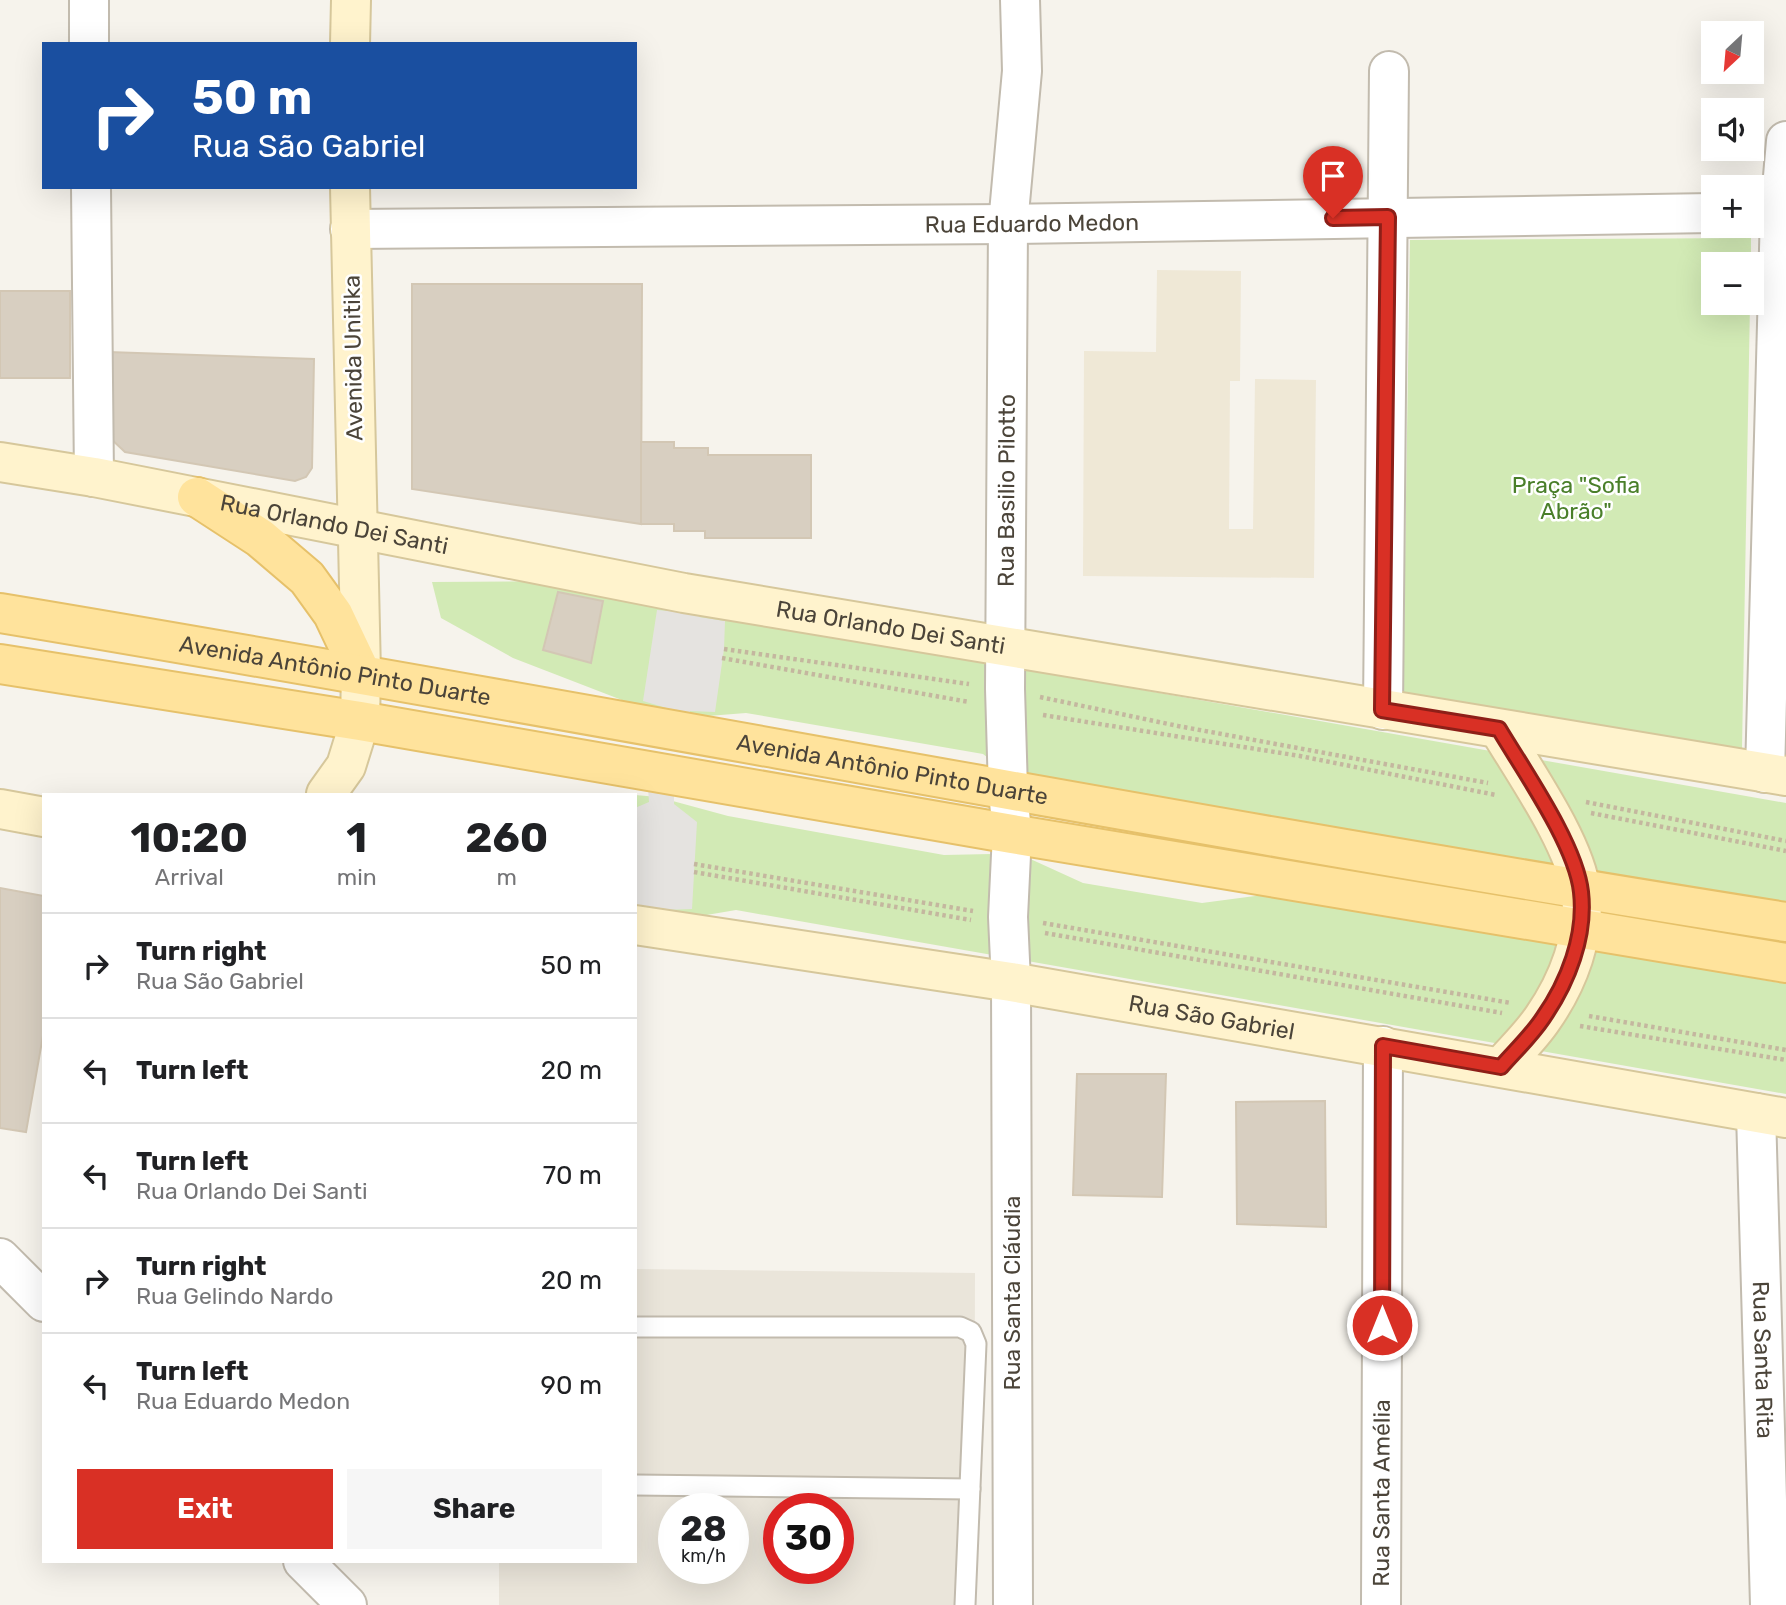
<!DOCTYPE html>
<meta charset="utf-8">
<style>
body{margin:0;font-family:Rubik,sans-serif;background:#f6f6f6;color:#202124;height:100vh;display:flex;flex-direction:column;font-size:26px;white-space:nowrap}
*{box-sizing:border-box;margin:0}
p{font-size:23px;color:#757577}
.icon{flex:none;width:38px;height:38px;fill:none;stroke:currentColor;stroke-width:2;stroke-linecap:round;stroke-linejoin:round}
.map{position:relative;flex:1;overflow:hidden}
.details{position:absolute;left:42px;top:793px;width:595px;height:770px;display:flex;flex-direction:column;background:#fff;border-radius:0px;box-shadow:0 7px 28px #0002}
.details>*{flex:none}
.guide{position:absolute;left:42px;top:42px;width:595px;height:147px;border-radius:0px;box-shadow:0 7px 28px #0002;background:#1a4fa0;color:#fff;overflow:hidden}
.needle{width:46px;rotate:206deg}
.fabs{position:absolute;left:1701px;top:21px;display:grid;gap:14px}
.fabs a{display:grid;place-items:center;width:63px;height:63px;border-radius:0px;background:#fff;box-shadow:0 7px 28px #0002;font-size:35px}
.speed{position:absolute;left:658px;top:1493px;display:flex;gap:14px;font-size:35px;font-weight:700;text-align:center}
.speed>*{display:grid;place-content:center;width:91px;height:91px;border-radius:50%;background:#fff;box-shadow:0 7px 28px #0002;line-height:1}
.speed small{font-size:18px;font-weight:400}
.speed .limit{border:10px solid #d22;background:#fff;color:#111}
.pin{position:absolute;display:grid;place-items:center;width:60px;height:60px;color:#fff;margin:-72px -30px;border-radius:50% 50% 50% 0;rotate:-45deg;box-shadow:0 0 7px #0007}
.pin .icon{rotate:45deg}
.me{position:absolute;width:77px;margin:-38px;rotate:0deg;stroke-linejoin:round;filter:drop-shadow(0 0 5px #0008)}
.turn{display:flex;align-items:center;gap:24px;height:147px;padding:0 35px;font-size:32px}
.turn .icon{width:91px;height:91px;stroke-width:2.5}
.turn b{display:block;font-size:49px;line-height:60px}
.eta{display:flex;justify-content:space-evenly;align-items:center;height:119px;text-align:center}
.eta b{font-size:42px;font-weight:700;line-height:49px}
.action{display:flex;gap:14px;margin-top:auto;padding:14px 35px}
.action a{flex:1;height:80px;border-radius:0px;background:#d93025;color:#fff;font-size:28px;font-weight:700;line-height:80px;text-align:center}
.action a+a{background:#f6f6f6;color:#202124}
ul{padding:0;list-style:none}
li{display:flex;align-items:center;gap:21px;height:105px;padding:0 35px;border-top:2px solid #e0e0e0}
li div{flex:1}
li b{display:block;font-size:26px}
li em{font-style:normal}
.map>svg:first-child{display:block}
.residential{fill:#eae5da;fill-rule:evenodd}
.education{fill:#efe8d6}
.green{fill:#d2eab5}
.parking{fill:#e5e3e0}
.building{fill:#d8cfc1;stroke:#d3c7b4;stroke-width:2}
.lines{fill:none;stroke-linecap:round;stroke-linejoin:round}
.lane-casing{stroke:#c2bbae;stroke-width:23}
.street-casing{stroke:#c2bbae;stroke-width:42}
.secondary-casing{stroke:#d6c79b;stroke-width:42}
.primary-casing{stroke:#e6c16a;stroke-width:42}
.path{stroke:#c4b79f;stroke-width:4.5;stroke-dasharray:3.5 3.5;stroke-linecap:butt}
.lane{stroke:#fff;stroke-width:19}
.street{stroke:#fff;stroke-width:38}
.secondary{stroke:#fff3cd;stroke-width:38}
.primary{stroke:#ffe39c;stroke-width:38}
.route-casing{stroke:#8d1f18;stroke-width:18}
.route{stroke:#d93025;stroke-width:12}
.labels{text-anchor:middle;stroke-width:5;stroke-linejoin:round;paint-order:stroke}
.street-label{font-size:23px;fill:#4b4439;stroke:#fff}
.park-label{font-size:23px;fill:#4a7f2a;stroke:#fff}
</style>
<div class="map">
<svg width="1786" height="1605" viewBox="0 0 1786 1605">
<rect width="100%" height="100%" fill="#f6f3ec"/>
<!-- residential -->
<path class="residential" d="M635,1269L975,1273L974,1605H499V1561H635ZM674,1508H733V1568H674ZM779,1508H838V1568H779Z"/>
<!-- education -->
<path class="education" d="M1157,270L1241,271L1240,381H1230L1229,529H1253L1255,379L1316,380L1314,578L1083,576L1084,351L1156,352Z"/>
<!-- green -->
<g class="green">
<path d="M1751,238V264H1713V303H1750L1742,749L1403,693L1410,240Z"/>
<path d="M559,581L995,664L1786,803V907L1159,800L1004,770L983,754L746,713L695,717L672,714L627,702L513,658L441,618L432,582Z"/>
<path d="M635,795L658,797L728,816L944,855L991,854L1026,857L1083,883L1202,903L1277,893L1786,984V1094L736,910L683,919L635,910Z"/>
</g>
<!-- parking -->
<g class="parking">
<path d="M685,597H702L699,617L725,621L724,649L715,712L690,711L689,731L673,728V710L643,701L657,610L681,612Z"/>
<path d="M648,788L674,791V804L697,822L692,909L635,911V808L649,802Z"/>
</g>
<!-- building -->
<g class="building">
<path d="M412,284H642L641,524L412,489Z"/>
<rect x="0" y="291" width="70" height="87"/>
<path d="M108,352L314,359L312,468L306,477L295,481L125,452L107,435Z"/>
<path d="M641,442H674V448H708V455H811V538H705V531H674V524H641Z"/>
<path d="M558,592L603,601L591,663L543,650Z"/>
<path d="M0,888L44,896V1030L26,1132L0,1128Z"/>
<path d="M1077,1074H1166L1162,1197L1073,1195Z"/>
<path d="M1325,1101L1326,1227L1237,1224L1236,1102Z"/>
</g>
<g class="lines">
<defs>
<g id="lane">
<path d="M635,1327H960L971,1332L976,1344L965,1605"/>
<path d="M635,1485L970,1489"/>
</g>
<g id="street">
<path d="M89,0V44"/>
<path d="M91,187L94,477"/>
<path id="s1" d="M350,229L1008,224L1713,213"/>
<path d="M1383,710L1389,71"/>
<path d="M1765,773L1780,212L1786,141"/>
<path id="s2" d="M1756,1113L1770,1605"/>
<path d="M0,1258L44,1302"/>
<path d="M303,1561L347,1605"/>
<path id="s3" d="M1013,1605L1011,982L1008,917L1012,834L1008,790L1005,689L1008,224L1022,71L1020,0"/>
<path id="s4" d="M1381,1605L1383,1046"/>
</g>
<g id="secondary">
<path d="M350,44L351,0"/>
<path id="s5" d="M0,462L94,477L684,593L1786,776"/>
<path d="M1499,729C1524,771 1576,845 1581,892C1586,936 1568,982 1543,1018C1531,1036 1515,1051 1501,1067"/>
<path d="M326,794L346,766L360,721L361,673L350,187"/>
<path d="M0,809L44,817"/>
<path id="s6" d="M635,925L1011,982L1786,1118"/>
</g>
<g id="primary">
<path d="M197,497L260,538L307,578L333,614L361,673"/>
<path id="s7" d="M0,613C596,712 1189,828 1786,922"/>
<path d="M0,664L360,721L1012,834L1786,963"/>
</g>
</defs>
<!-- lane casing -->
<use href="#lane" class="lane-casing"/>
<!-- street casing -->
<use href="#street" class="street-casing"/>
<!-- secondary casing -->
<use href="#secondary" class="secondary-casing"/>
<!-- primary casing -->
<use href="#primary" class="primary-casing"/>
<!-- path -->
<g class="path">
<path d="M724,649L969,684"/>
<path d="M722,658L969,702"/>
<path d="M1040,697L1178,726L1488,783"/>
<path d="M1043,715L1300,756L1496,795"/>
<path d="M1586,802L1786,841"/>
<path d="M1591,813L1786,851"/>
<path d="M694,864L973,911"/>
<path d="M694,872L971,920"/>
<path d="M1043,923L1511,1003"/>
<path d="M1045,933L1502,1013"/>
<path d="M1589,1016L1786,1050"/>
<path d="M1580,1026L1786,1060"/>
</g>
<!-- lane -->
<use href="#lane" class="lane"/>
<!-- street -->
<use href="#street" class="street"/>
<!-- secondary -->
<use href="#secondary" class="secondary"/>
<!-- primary -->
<use href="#primary" class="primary"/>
</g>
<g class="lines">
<defs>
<path id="route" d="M1333,218L1388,217L1382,710L1499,729C1524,771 1576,845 1581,892C1586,936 1568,982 1543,1018C1531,1036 1515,1051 1501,1067L1383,1046L1382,1325"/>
</defs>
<!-- route casing -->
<use href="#route" class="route-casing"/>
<!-- route -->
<use href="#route" class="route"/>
</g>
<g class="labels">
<!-- street labels -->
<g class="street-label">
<text dy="8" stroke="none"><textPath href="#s1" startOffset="682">Rua Eduardo Medon</textPath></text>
<text transform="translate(353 358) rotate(-91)" y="8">Avenida Unitika</text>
<text dy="8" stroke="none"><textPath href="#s3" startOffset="1115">Rua Basilio Pilotto</textPath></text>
<text dy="8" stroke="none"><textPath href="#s5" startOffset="340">Rua Orlando Dei Santi</textPath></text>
<text dy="8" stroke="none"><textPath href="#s5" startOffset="906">Rua Orlando Dei Santi</textPath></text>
<text dy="8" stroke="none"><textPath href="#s7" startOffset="340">Avenida Antônio Pinto Duarte</textPath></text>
<text dy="8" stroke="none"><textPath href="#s7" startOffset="906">Avenida Antônio Pinto Duarte</textPath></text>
<text dy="8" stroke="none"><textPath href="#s6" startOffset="584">Rua São Gabriel</textPath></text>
<text transform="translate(1012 1293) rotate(-90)" y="8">Rua Santa Cláudia</text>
<text dy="8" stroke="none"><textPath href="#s2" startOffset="247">Rua Santa Rita</textPath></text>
<text dy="8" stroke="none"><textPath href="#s4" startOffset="112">Rua Santa Amélia</textPath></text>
</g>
<!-- park labels -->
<g class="park-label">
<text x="1576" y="493">Praça "Sofia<tspan x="1576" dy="26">Abrão"</tspan></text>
</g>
</g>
</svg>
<div class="fabs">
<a><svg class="needle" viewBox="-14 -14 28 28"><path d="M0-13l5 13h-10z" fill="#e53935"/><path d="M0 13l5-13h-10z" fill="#757577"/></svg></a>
<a><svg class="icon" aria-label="sound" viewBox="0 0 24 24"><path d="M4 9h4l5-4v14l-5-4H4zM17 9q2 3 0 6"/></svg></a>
<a>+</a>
<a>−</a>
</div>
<div class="speed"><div>28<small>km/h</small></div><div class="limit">30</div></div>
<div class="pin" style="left:1333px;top:218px;background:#d93025"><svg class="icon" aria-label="arrive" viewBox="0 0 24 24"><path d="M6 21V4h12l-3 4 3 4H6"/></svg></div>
<svg class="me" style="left:1382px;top:1325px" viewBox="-20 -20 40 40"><circle r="17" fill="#d93025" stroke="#fff" stroke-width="3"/><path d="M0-11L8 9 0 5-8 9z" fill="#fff"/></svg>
<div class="guide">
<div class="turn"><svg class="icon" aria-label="right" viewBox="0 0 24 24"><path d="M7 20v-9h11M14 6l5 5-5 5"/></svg><div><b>50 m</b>Rua São Gabriel</div></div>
</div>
<section class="details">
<div class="eta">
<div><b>10:20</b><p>Arrival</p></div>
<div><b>1</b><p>min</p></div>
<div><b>260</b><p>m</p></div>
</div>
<ul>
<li><svg class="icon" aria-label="right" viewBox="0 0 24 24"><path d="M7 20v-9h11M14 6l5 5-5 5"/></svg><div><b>Turn right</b><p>Rua São Gabriel</p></div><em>50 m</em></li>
<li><svg class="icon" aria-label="left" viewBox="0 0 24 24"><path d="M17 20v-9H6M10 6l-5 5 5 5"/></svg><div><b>Turn left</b></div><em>20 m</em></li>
<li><svg class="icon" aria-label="left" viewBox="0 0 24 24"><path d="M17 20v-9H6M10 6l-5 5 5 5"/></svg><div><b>Turn left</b><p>Rua Orlando Dei Santi</p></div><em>70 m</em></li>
<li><svg class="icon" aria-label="right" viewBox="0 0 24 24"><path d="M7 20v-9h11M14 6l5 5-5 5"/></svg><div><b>Turn right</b><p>Rua Gelindo Nardo</p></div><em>20 m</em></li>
<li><svg class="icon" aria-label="left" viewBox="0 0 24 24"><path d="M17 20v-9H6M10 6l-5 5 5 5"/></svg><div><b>Turn left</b><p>Rua Eduardo Medon</p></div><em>90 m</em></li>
</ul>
<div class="action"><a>Exit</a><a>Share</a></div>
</section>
</div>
